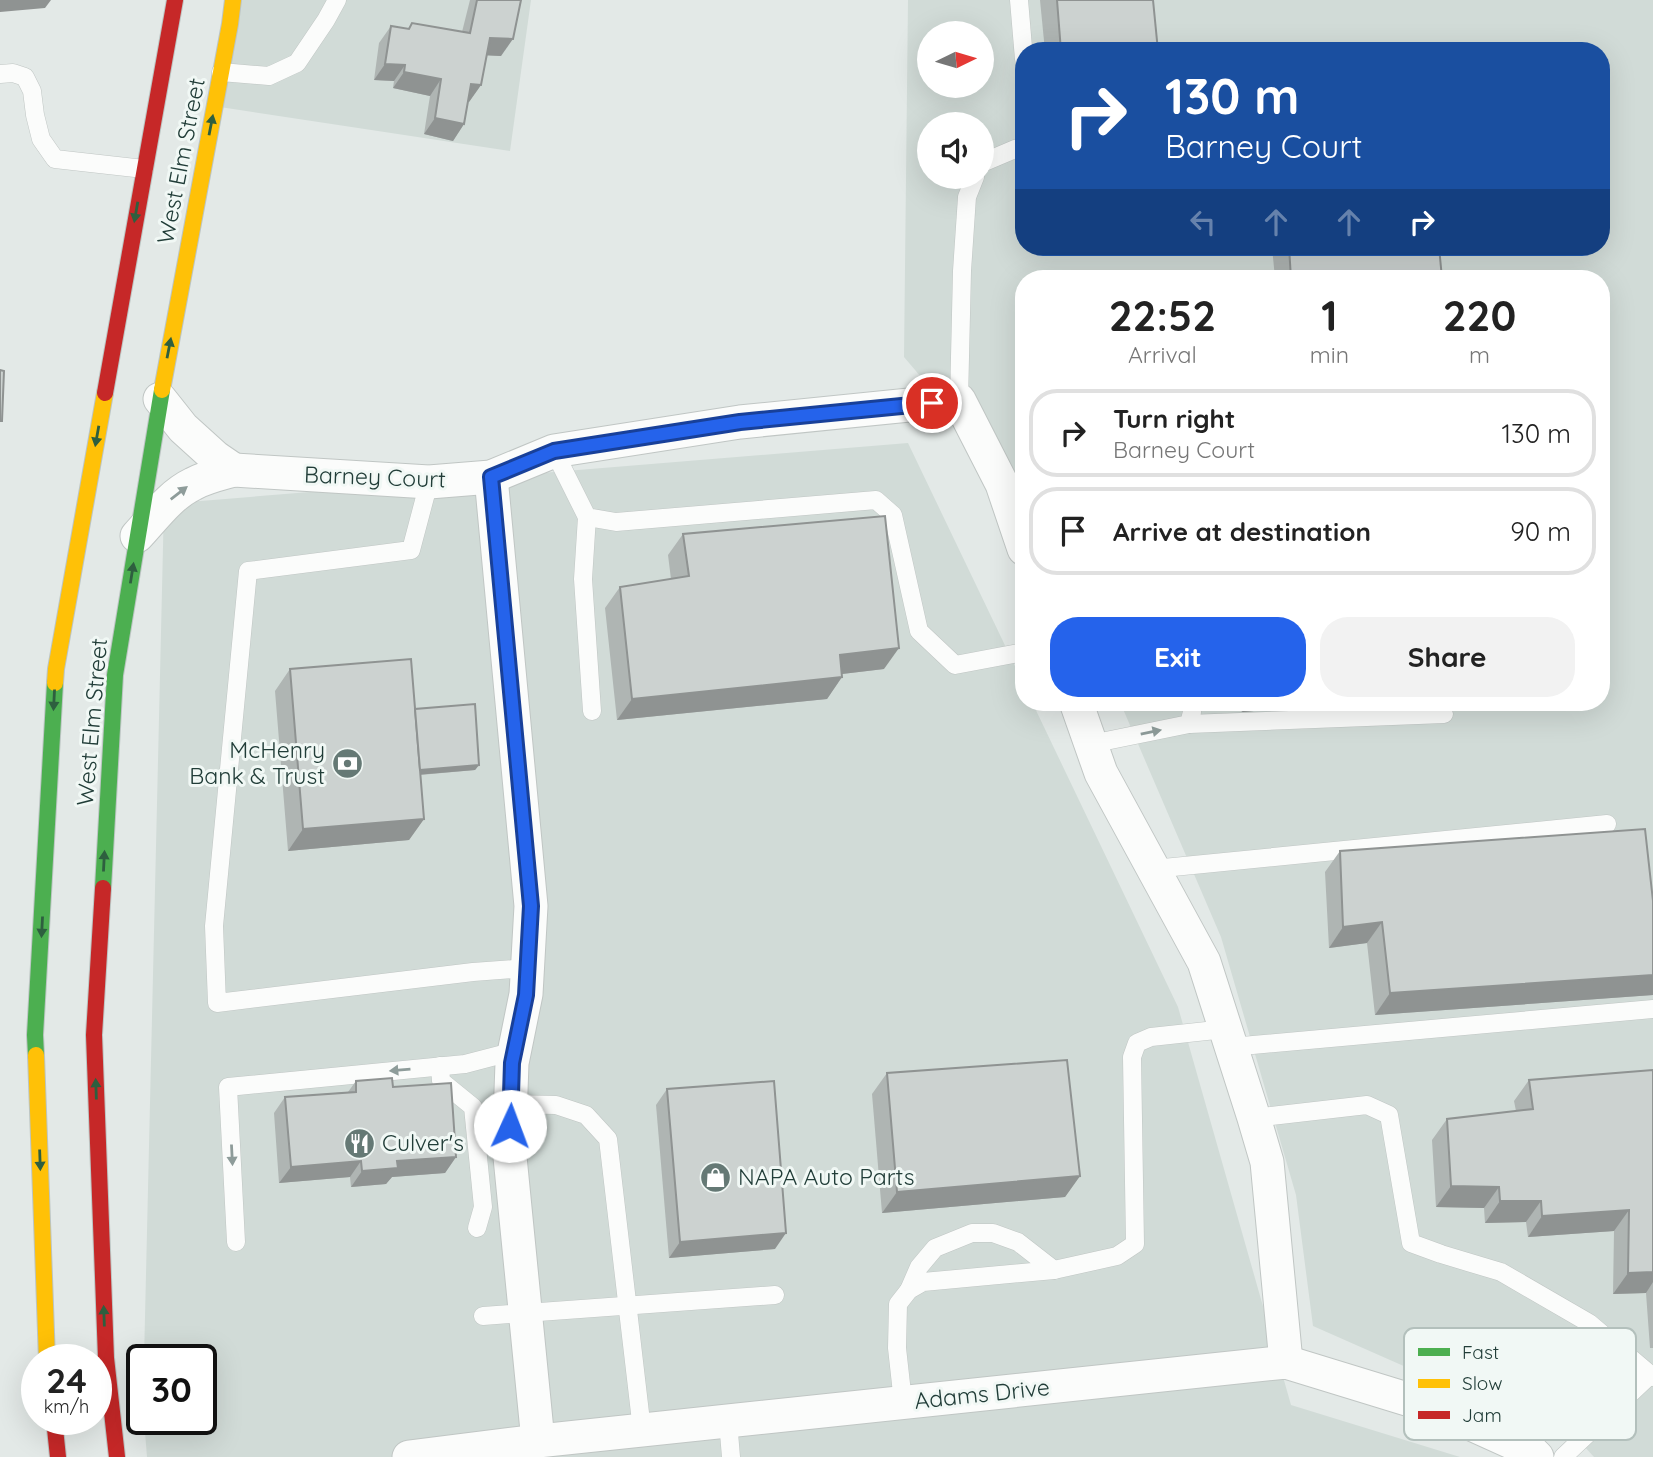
<!DOCTYPE html>
<style>
body{margin:0;font-family:Quicksand,sans-serif;background:#f2f2f2;color:#222;height:100vh;display:flex;flex-direction:column;font-size:26px;white-space:nowrap}
*{box-sizing:border-box;margin:0}
p{font-size:23px;color:#767676}
.icon{flex:none;width:38px;height:38px;fill:none;stroke:currentColor;stroke-width:2;stroke-linecap:round;stroke-linejoin:round}
.map{position:relative;flex:1;overflow:hidden}
.sheet{position:absolute;left:1015px;top:270px;width:595px;height:441px;display:flex;flex-direction:column;background:#fff;border-radius:28px;box-shadow:0 7px 28px #0002}
.sheet>*{flex:none}
.hud{position:absolute;left:1015px;top:42px;width:595px;height:214px;border-radius:28px;box-shadow:0 7px 28px #0002;background:#1a4fa0;color:#fff;overflow:hidden}
.needle{width:46px;rotate:85deg}
.tools{position:absolute;left:917px;top:21px;display:grid;gap:14px}
.tools a{display:grid;place-items:center;width:77px;height:77px;border-radius:50%;background:#fff;box-shadow:0 7px 28px #0002;font-size:35px}
.speed{position:absolute;left:21px;top:1344px;display:flex;gap:14px;font-size:35px;font-weight:700;text-align:center}
.speed>*{display:grid;place-content:center;width:91px;height:91px;border-radius:50%;background:#fff;box-shadow:0 7px 28px #0002;line-height:1}
.speed small{font-size:18px;font-weight:400}
.speed .limit{border:4px solid #111;border-radius:10px;background:#fff;color:#111}
.pin{position:absolute;display:grid;place-items:center;width:60px;height:60px;color:#fff;margin:-30px;border:4px solid #fff;border-radius:50%;box-shadow:0 2px 7px #0007}
.me{position:absolute;width:77px;margin:-38px;rotate:2deg;stroke-linejoin:round;filter:drop-shadow(0 0 5px #0008)}
.turn{display:flex;align-items:center;gap:24px;height:147px;padding:0 35px;font-size:32px}
.turn .icon{width:91px;height:91px;stroke-width:2.5}
.turn b{display:block;font-size:49px;line-height:60px}
.lanes{display:flex;align-items:center;height:66px;padding:0 35px;background:#0003;justify-content:center;gap:35px;direction:ltr}
.lanes .off{opacity:.35}
.eta{display:flex;justify-content:space-evenly;align-items:center;height:119px;text-align:center}
.eta b{font-size:42px;font-weight:700;line-height:49px}
.primary-button{display:flex;gap:14px;margin-top:auto;padding:14px 35px}
.primary-button a{flex:1;height:80px;border-radius:28px;background:#2563eb;color:#fff;font-size:28px;font-weight:700;line-height:80px;text-align:center}
.primary-button a+a{background:#f2f2f2;color:#222}
ul{padding:0;list-style:none}
li{display:flex;align-items:center;gap:21px;height:88px;margin:0 14px 10px;padding:0 21px;border:4px solid #e0e0e0;border-radius:28px}
li div{flex:1}
li b{display:block;font-size:26px}
li em{font-style:normal}
.map>svg:first-child{display:block}
.built{fill:#d1dbd7;fill-rule:evenodd}
.lines{fill:none;stroke-linecap:round;stroke-linejoin:round}
.lane-casing{stroke:#c0c6c4;stroke-width:19}
.street-casing{stroke:#c0c6c4;stroke-width:35}
.fast-casing{stroke:#bcc5c3;stroke-width:18}
.slow-casing{stroke:#bcc5c3;stroke-width:18}
.jam-casing{stroke:#bcc5c3;stroke-width:18}
.lane{stroke:#fbfcfb;stroke-width:18}
.street{stroke:#fbfcfb;stroke-width:33}
.fast{stroke:#4caf50;stroke-width:16}
.slow{stroke:#ffc107;stroke-width:16}
.jam{stroke:#c62828;stroke-width:16}
.wall{fill:#afb5b3}
.shaded-wall{fill:#8f9392}
.building{fill:#ccd2d0;stroke:#8f9392;stroke-width:2}
.oneway{fill:#2e5f3f}
.oneway2{fill:#8e9c9a}
.route-casing{stroke:#184099;stroke-width:18}
.route{stroke:#2563eb;stroke-width:12}
.labels{text-anchor:middle;stroke-width:6;stroke-linejoin:round;paint-order:stroke}
.street-label{font-size:23px;fill:#213d38;stroke:#f1f8f5}
.poi-label{font-size:23px;fill:#213d38;stroke:#f1f8f5;text-anchor:start}
.key{fill:#f1f8f5;stroke:#b3c0bc;stroke-width:2}
.key-label{font-size:19px;fill:#213d38}
</style>
<div class="map">
<svg width="1653" height="1457" viewBox="0 0 1653 1457">
<rect width="100%" height="100%" fill="#e3e9e7"/>
<!-- built -->
<g class="built">
<path d="M238,0H531L510,151L220,107Z"/>
<path d="M908,0H1653V1457H1594L1583,1445L1313,1326L1296,1195L1221,937L1120,702H1601V278H1024V498L904,357ZM929,33H982V86H929ZM1024,51H1601V247H1024ZM929,124H982V177H929Z"/>
<path d="M908,443L1024,685V702H1032L1178,1007L1291,1405L1460,1457H147L144,1419H201V1360H144L164,504Z"/>
</g>
<g class="lines">
<defs>
<g id="lane">
<path d="M1019,0L1024,59"/>
<path d="M221,72L269,76L297,63L326,20L337,0"/>
<path d="M0,74L13,73L25,77L32,91L35,115L41,139L55,159L144,169"/>
<path d="M982,163L1015,149L1024,148"/>
<path d="M959,400L962,271L967,197L975,177"/>
<path d="M554,451L587,517L616,522L876,500L893,515L919,631L955,665L1024,652"/>
<path d="M429,482L411,550L248,571L214,926L217,1003L473,972L528,968"/>
<path d="M587,517L583,579L592,711"/>
<path d="M1189,724L1444,714"/>
<path d="M1091,744L1189,724L1192,712L1191,702"/>
<path d="M1153,869L1607,824"/>
<path d="M1231,1047L1653,1009"/>
<path d="M440,1066L441,1081L473,1107L483,1207L477,1228"/>
<path d="M511,1104L556,1105L586,1115L608,1139L642,1430"/>
<path d="M1254,1118L1367,1105L1389,1115L1411,1243L1441,1254L1501,1272L1589,1323L1653,1377"/>
<path d="M236,1242L228,1087L465,1064L515,1051"/>
<path d="M909,1290L919,1267L935,1248L972,1233H993L1018,1242L1054,1270"/>
<path d="M483,1316L775,1295"/>
<path d="M903,1402L897,1348L898,1304L909,1290L923,1282L1054,1270L1117,1256L1135,1244L1132,1057L1137,1043L1151,1037L1225,1029"/>
<path d="M728,1421L731,1457"/>
<path d="M1563,1457L1650,1375"/>
</g>
<g id="street">
<path d="M160,399L183,428L215,457L234,470"/>
<path d="M491,477L531,906L526,994L512,1063L509,1147L538,1441"/>
<path d="M137,536C154,518 170,495 193,484C206,477 220,474 234,470L429,482L491,477L554,451L740,422L959,400L1002,484L1024,549"/>
<path d="M1076,702L1101,773L1204,962L1254,1118L1267,1162L1286,1362"/>
<path d="M409,1457L538,1441L1286,1362L1436,1408L1531,1451L1537,1457"/>
</g>
<g id="fast">
<path d="M103,888L115,675L162,390"/>
<path d="M36,1055L35,1035L55,683"/>
</g>
<g id="slow">
<path d="M162,390L230,24L233,0"/>
<path d="M55,683L56,669L105,393"/>
<path d="M36,1055L47,1360"/>
</g>
<g id="jam">
<path d="M105,393L175,0"/>
<path d="M103,888L94,1035L106,1358L117,1457"/>
<path d="M54,1419L58,1457"/>
</g>
</defs>
<!-- lane casing -->
<use href="#lane" class="lane-casing"/>
<!-- street casing -->
<use href="#street" class="street-casing"/>
<!-- fast casing -->
<use href="#fast" class="fast-casing"/>
<!-- slow casing -->
<use href="#slow" class="slow-casing"/>
<!-- jam casing -->
<use href="#jam" class="jam-casing"/>
<!-- lane -->
<use href="#lane" class="lane"/>
<!-- street -->
<use href="#street" class="street"/>
<!-- fast -->
<use href="#fast" class="fast"/>
<!-- slow -->
<use href="#slow" class="slow"/>
<!-- jam -->
<use href="#jam" class="jam"/>
</g>
<!-- wall -->
<g class="wall">
<path d="M470,0H521L501,56L486,55L481,85L469,102L468,101L464,124L453,141L424,134L430,96L393,88L394,81L374,80L379,43L391,26L408,29L412,23L462,32Z"/>
<path d="M1040,0H1153L1158,51H1045Z"/>
<path d="M1272,247H1439L1442,278H1275Z"/>
<path d="M683,534L884,669L842,674V677L827,699L617,720L605,608L620,587L671,579L668,555Z"/>
<path d="M290,669L415,709L479,765L475,770L420,775L424,819L409,840L288,851L275,691Z"/>
<path d="M1233,702H1364L1242,712Z"/>
<path d="M1340,851L1653,901V995L1375,1015L1367,943L1329,948L1325,872Z"/>
<path d="M1653,1070V1348H1650L1646,1293L1613,1294L1614,1231L1528,1237L1526,1222L1485,1223L1484,1208L1436,1207L1432,1140L1447,1119L1516,1111L1514,1101L1529,1080Z"/>
<path d="M887,1073L1080,1176L1065,1197L882,1213L872,1094Z"/>
<path d="M356,1081L393,1087L456,1157L445,1173L392,1177L386,1184L351,1187L350,1177L279,1183L274,1113L285,1097L348,1092Z"/>
<path d="M667,1089L775,1249L669,1258L656,1105Z"/>
</g>
<!-- shaded-wall -->
<g class="shaded-wall">
<path d="M0,0H51L45,8L0,12Z"/>
<path d="M490,38L513,39L501,56L478,55Z"/>
<path d="M385,64L405,65L394,81L374,80Z"/>
<path d="M404,72L441,79L430,96L393,88Z"/>
<path d="M471,84L481,85L469,102L459,100Z"/>
<path d="M435,118L464,124L453,141L424,134Z"/>
<path d="M899,648L884,669L825,676L840,655Z"/>
<path d="M842,677L827,699L617,720L632,699Z"/>
<path d="M1249,702H1364L1242,712Z"/>
<path d="M479,765L475,770L404,776L408,770Z"/>
<path d="M424,819L409,840L288,851L303,829Z"/>
<path d="M1382,922L1367,943L1329,948L1343,927Z"/>
<path d="M1653,975V995L1375,1015L1390,993Z"/>
<path d="M456,1157L445,1173L392,1177L386,1184L351,1187L362,1171L397,1161Z"/>
<path d="M361,1161L350,1177L279,1183L291,1167Z"/>
<path d="M1080,1176L1065,1197L882,1213L897,1192Z"/>
<path d="M1451,1186L1499,1187L1484,1208L1436,1207Z"/>
<path d="M1500,1201H1541L1526,1222L1485,1223Z"/>
<path d="M1629,1210L1614,1231L1528,1237L1542,1216Z"/>
<path d="M786,1233L775,1249L669,1258L680,1242Z"/>
<path d="M1653,1272V1282L1646,1293L1613,1294L1628,1273Z"/>
</g>
<!-- building -->
<g class="building">
<path d="M477,0H521L513,39L490,38L481,85L471,84L464,124L435,118L441,79L404,72L405,65L385,64L391,26L409,29L412,23L470,33Z"/>
<path d="M1057,0H1153L1158,51H1061Z"/>
<path d="M1289,247H1439L1442,278H1291Z"/>
<path d="M0,370L4,371L2,421H0Z"/>
<path d="M885,516L899,648L840,655L842,677L632,699L620,587L689,576L683,534Z"/>
<path d="M411,659L424,819L303,829L290,669Z"/>
<path d="M475,704L479,765L420,770L415,709Z"/>
<path d="M1645,829L1653,901V975L1390,993L1382,922L1343,927L1340,851Z"/>
<path d="M1067,1060L1080,1176L897,1192L887,1073Z"/>
<path d="M1653,1070V1272L1628,1273L1629,1210L1542,1216L1541,1201H1500L1499,1187L1451,1186L1447,1119L1533,1109L1529,1080Z"/>
<path d="M392,1078L393,1087L451,1083L456,1157L397,1161L398,1168L362,1171L361,1161L291,1167L285,1097L356,1092V1081Z"/>
<path d="M774,1081L786,1233L680,1242L667,1089Z"/>
</g>
<!-- one-way arrows -->
<defs><path id="oneway-solid" d="M-6-.8H1V-3.2L6.5 0L1 3.2V.8H-6Z" transform="scale(1.75)"/></defs>
<g class="oneway">
<use href="#oneway-solid" transform="translate(211 125) rotate(-79)"/>
<use href="#oneway-solid" transform="translate(136 212) rotate(100)"/>
<use href="#oneway-solid" transform="translate(169 348) rotate(-79)"/>
<use href="#oneway-solid" transform="translate(97 436) rotate(100)"/>
<use href="#oneway-solid" transform="translate(132 573) rotate(-81)"/>
<use href="#oneway-solid" transform="translate(54 700) rotate(93)"/>
<use href="#oneway-solid" transform="translate(104 861) rotate(-87)"/>
<use href="#oneway-solid" transform="translate(42 927) rotate(93)"/>
<use href="#oneway-solid" transform="translate(96 1089) rotate(-92)"/>
<use href="#oneway-solid" transform="translate(40 1160) rotate(88)"/>
<use href="#oneway-solid" transform="translate(104 1316) rotate(-92)"/>
</g>
<g class="oneway2">
<use href="#oneway-solid" transform="translate(179 493) rotate(-38)"/>
<use href="#oneway-solid" transform="translate(1151 732) rotate(-12)"/>
<use href="#oneway-solid" transform="translate(400 1070) rotate(175)"/>
<use href="#oneway-solid" transform="translate(232 1155) rotate(87)"/>
</g>
<g class="lines">
<defs>
<path id="route" d="M510,1126L512,1063L526,995L531,906L491,477L554,451L740,422L932,403"/>
</defs>
<!-- route casing -->
<use href="#route" class="route-casing"/>
<!-- route -->
<use href="#route" class="route"/>
</g>
<!-- icons -->
<defs>
<symbol id="bank-disc" viewBox="-11 -11 22 22"><circle r="9.5" fill="#657975" stroke="#f1f8f5"/><path d="M-6-4H6V4H-6ZM0-2.3a2.3 2.3 0 1 0 0 4.6a2.3 2.3 0 1 0 0-4.6Z" fill="#fff"/></symbol>
<symbol id="restaurant-disc" viewBox="-11 -11 22 22"><circle r="9.5" fill="#657975" stroke="#f1f8f5"/><path d="M-5-6h1v4h1v-4h1v4h1v-4h1v5L-1.5 .5V6h-2V.5L-5-1ZM5-6V6H3V1.5H1.5Q1.5-4 5-6Z" fill="#fff"/></symbol>
<symbol id="shop-disc" viewBox="-11 -11 22 22"><circle r="9.5" fill="#657975" stroke="#f1f8f5"/><path d="M-5-2.5h2.3a2.7 3.5 0 0 1 5.4 0H5L5.5 6h-11ZM-1.5-2.5h3a1.5 2.3 0 0 0-3 0Z" fill="#fff"/></symbol>
</defs>
<g fill-rule="evenodd">
<use href="#bank-disc" x="330" y="746" width="35" height="35"/>
<use href="#restaurant-disc" x="342" y="1126" width="35" height="35"/>
<use href="#shop-disc" x="698" y="1160" width="35" height="35"/>
</g>
<g class="labels">
<!-- street labels -->
<g class="street-label">
<text transform="translate(181 161) rotate(-79)" y="8">West Elm Street</text>
<text transform="translate(375 477) rotate(2)" y="8">Barney Court</text>
<text transform="translate(92 722) rotate(-85)" y="8">West Elm Street</text>
<text transform="translate(982 1394) rotate(-6)" y="8">Adams Drive</text>
</g>
<!-- poi labels -->
<g class="poi-label">
<text x="325" y="758" text-anchor="end">McHenry<tspan x="325" dy="26">Bank &amp; Trust</tspan></text>
<text x="382" y="1151">Culver's</text>
<text x="738" y="1185">NAPA Auto Parts</text>
</g>
</g>
<!-- legend -->
<rect x="1404" y="1328" width="232" height="112" rx="10" class="key"/>
<rect x="1418" y="1348" width="32" height="8" fill="#4caf50"/>
<rect x="1418" y="1379" width="32" height="9" fill="#ffc107"/>
<rect x="1418" y="1411" width="32" height="8" fill="#c62828"/>
<g class="key-label">
<text x="1462" y="1359">Fast</text>
<text x="1462" y="1390">Slow</text>
<text x="1462" y="1422">Jam</text>
</g>
</svg>
<div class="tools">
<a><svg class="needle" viewBox="-14 -14 28 28"><path d="M0-13l5 13h-10z" fill="#e53935"/><path d="M0 13l5-13h-10z" fill="#767676"/></svg></a>
<a><svg class="icon" aria-label="sound" viewBox="0 0 24 24"><path d="M4 9h4l5-4v14l-5-4H4zM17 9q2 3 0 6"/></svg></a>
</div>
<div class="speed"><div>24<small>km/h</small></div><div class="limit">30</div></div>
<div class="pin" style="left:932px;top:403px;background:#d93025"><svg class="icon" aria-label="arrive" viewBox="0 0 24 24"><path d="M6 21V4h12l-3 4 3 4H6"/></svg></div>
<svg class="me" style="left:510px;top:1126px" viewBox="-20 -20 40 40"><circle r="19" fill="#fff"/><path d="M0-13L10 11 0 6-10 11z" fill="#2563eb"/></svg>
<div class="hud">
<div class="turn"><svg class="icon" aria-label="right" viewBox="0 0 24 24"><path d="M7 20v-9h11M14 6l5 5-5 5"/></svg><div><b>130 m</b>Barney Court</div></div>
<div class="lanes"><svg class="icon off" aria-label="left" viewBox="0 0 24 24"><path d="M17 20v-9H6M10 6l-5 5 5 5"/></svg><svg class="icon off" aria-label="ahead" viewBox="0 0 24 24"><path d="M12 20V5M6 11l6-6 6 6"/></svg><svg class="icon off" aria-label="ahead" viewBox="0 0 24 24"><path d="M12 20V5M6 11l6-6 6 6"/></svg><svg class="icon" aria-label="right" viewBox="0 0 24 24"><path d="M7 20v-9h11M14 6l5 5-5 5"/></svg></div>
</div>
<section class="sheet">
<div class="eta">
<div><b>22:52</b><p>Arrival</p></div>
<div><b>1</b><p>min</p></div>
<div><b>220</b><p>m</p></div>
</div>
<ul>
<li><svg class="icon" aria-label="right" viewBox="0 0 24 24"><path d="M7 20v-9h11M14 6l5 5-5 5"/></svg><div><b>Turn right</b><p>Barney Court</p></div><em>130 m</em></li>
<li><svg class="icon" aria-label="arrive" viewBox="0 0 24 24"><path d="M6 21V4h12l-3 4 3 4H6"/></svg><div><b>Arrive at destination</b></div><em>90 m</em></li>
</ul>
<div class="primary-button"><a>Exit</a><a>Share</a></div>
</section>
</div>
